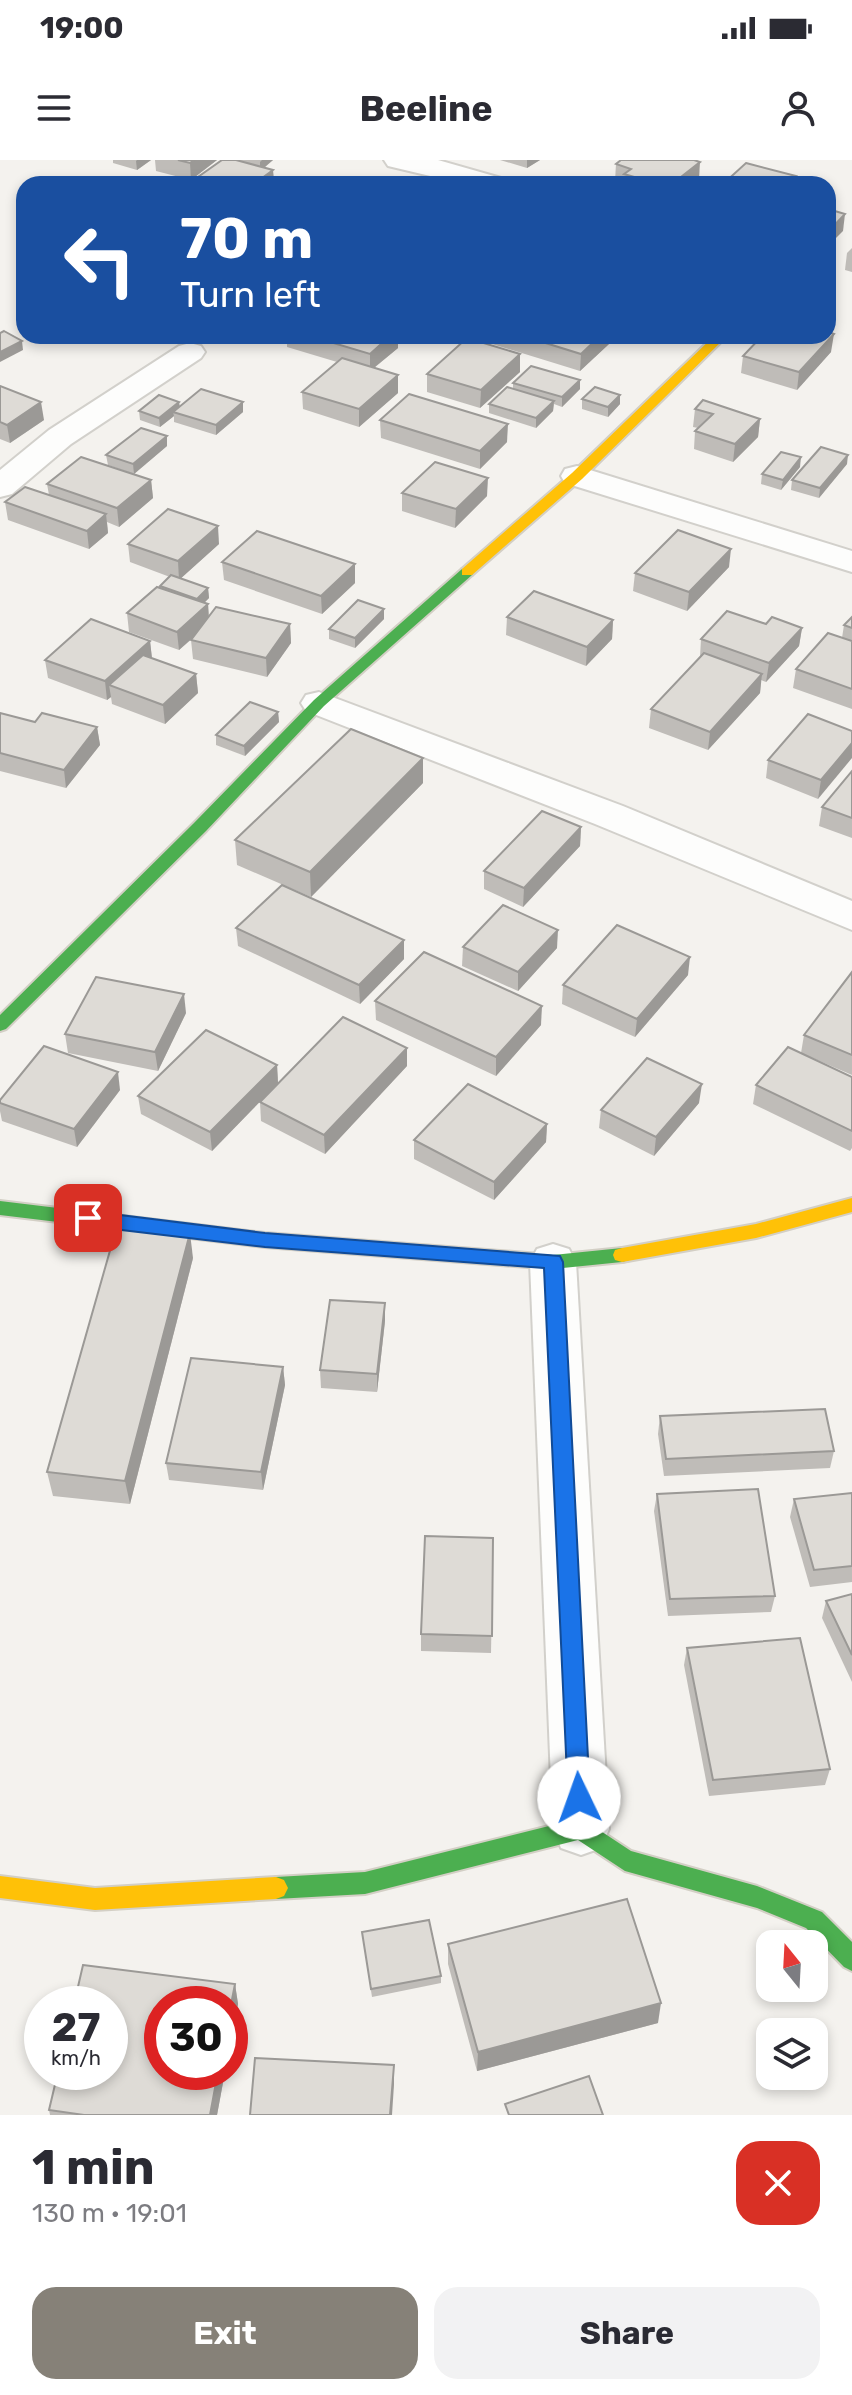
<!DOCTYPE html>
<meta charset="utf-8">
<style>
body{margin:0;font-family:Rubik,sans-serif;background:#f2f2f3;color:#2b2b33;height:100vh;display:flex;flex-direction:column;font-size:30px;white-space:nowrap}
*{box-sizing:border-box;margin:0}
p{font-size:26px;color:#7c7c81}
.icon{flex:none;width:44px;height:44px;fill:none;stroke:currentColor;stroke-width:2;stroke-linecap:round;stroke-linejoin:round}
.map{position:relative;height:1955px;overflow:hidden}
.panel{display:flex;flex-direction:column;background:#fff;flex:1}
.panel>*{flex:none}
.guide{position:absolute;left:16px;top:16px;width:820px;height:168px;border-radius:24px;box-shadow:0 4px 12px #0003;background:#1a4fa0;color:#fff;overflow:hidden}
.needle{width:52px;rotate:342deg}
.controls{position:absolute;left:756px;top:1770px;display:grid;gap:16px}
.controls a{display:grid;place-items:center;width:72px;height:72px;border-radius:16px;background:#fff;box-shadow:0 4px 12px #0003;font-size:40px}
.speed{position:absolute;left:24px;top:1826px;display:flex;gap:16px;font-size:40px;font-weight:700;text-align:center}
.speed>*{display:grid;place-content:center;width:104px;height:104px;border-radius:50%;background:#fff;box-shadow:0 4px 12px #0003;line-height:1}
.speed small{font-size:20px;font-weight:400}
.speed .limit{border:12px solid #d22;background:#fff;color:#111}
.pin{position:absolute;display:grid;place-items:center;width:68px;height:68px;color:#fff;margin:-34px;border-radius:16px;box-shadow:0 4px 12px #0006}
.me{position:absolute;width:88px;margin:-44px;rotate:357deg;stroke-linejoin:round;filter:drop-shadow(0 0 6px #0008)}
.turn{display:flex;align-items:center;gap:28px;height:168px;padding:0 32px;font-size:36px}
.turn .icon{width:104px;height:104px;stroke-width:2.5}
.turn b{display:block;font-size:56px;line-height:68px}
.round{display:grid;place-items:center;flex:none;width:84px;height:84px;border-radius:24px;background:#f2f2f3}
.summary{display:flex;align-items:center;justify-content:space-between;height:136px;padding:0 32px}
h1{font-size:48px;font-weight:700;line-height:60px}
.button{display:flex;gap:16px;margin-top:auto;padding:16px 32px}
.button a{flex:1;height:92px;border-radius:24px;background:#868178;color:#fff;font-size:32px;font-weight:700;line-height:92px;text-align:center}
.button a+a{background:#f2f2f3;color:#2b2b33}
.status{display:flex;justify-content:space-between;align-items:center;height:56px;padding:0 40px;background:#fff;direction:ltr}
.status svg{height:22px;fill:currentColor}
header{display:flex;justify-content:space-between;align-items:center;height:104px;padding:0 32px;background:#fff;font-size:36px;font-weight:700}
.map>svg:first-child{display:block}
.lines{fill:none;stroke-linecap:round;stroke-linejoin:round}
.street-casing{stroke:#d2d0cb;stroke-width:4}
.fast-casing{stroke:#d3cfc5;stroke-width:4}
.slow-casing{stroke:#d3cfc5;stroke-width:4}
.street{fill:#fdfdfc;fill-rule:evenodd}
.fast{fill:#4caf50;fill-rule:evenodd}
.slow{fill:#ffc107;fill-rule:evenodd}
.wall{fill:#bfbcb8}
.shaded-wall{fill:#9b9996}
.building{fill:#dedbd6;stroke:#9b9996;stroke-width:2}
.route{fill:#1a73e8;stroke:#114b97;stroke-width:2}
</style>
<div class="status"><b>19:00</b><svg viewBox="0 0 49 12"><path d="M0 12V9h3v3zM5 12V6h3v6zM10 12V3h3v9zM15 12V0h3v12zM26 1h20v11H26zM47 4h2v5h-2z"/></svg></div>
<header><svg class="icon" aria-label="menu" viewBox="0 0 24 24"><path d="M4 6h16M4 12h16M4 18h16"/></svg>Beeline<svg class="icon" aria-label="person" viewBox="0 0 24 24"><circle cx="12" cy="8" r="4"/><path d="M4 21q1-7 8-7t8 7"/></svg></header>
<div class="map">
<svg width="852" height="1955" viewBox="0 0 852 1955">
<rect width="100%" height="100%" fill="#f4f2ee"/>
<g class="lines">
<defs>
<g id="street">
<path d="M384,0H438L501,18L505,24H464L388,6Z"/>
<path d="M190,183L201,186L205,192L201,198L71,284L12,334L0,337V310L49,270L179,186Z"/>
<path d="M577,306L852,391V412L565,323L561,316L565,309Z"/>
<path d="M319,532L623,646L852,741V770L595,664L306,551L301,543L306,535Z"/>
<path d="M553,1084L569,1089L576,1102L609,1669L601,1688L581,1695L561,1688L553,1669L530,1102L537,1089Z"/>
</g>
<g id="fast">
<path d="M467,408L474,412L472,415L324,546L206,671L6,869L0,871V855L194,663L314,540L462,409Z"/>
<path d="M0,1041L265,1073L553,1095L622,1088L629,1090L631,1095L629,1100L622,1102L553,1109L265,1087L0,1055Z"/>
<path d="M581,1658L631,1691L757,1726L822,1752L852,1782V1811L844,1807L806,1768L757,1748L625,1711L578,1680L365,1734L276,1739L268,1736L264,1728L268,1720L276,1717L365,1712Z"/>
</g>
<g id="slow">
<path d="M714,176H727L582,319L472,415H462V409L572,313Z"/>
<path d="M852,1038V1052L756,1078L622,1102L615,1100L613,1095L615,1090L622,1088L756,1064Z"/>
<path d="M0,1716L95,1728L276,1717L284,1720L288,1728L284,1736L276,1739L95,1750L0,1738Z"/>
</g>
</defs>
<!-- street casing -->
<use href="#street" class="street-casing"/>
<!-- fast casing -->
<use href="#fast" class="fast-casing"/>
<!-- slow casing -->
<use href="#slow" class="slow-casing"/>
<!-- street -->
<use href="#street" class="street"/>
<!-- fast -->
<use href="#fast" class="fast"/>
<!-- slow -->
<use href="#slow" class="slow"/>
</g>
<!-- wall -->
<g class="wall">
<path d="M113,0H151L137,10L113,3Z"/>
<path d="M155,0H217L191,20L156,11Z"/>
<path d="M238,0H273L264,8L273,10L274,24H188Z"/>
<path d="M500,0H540L527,8Z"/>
<path d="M616,4L699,19L692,24H623L615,21Z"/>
<path d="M852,88V112L845,110L847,93Z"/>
<path d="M287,176H398V188L374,208L398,233L359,267L303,249L302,232L337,202L287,187Z"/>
<path d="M442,176H463L455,181Z"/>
<path d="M489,176H610L609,184L580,211L489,183Z"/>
<path d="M831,192L797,230L741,213L743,196Z"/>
<path d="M520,212L480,248L427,232V214Z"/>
<path d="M580,220V229L562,247L554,244L553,251L536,268L489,253V244L513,229V223Z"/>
<path d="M0,226L44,260L10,283L0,279Z"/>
<path d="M582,239L620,244L608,257L582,249Z"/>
<path d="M179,242L180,247L243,242V252L216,275L174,262V256L160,267L140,260L139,251Z"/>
<path d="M695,249L760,259L758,277L733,302L694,289L695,271L698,268L693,267Z"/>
<path d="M380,260L507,282L480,309L381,278Z"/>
<path d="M167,286L134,314L108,305L106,295Z"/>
<path d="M847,304L819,338L791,330L792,320Z"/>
<path d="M800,307L781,330L761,324L762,314Z"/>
<path d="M151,320L153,338L119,367L107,362L108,373L89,389L8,360L5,342L49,335L47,324Z"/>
<path d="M402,333L487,336L455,368L402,351Z"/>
<path d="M128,384H219L180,419L208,428L209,438L204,443L208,444L209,457L290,464L291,483L267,517L193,499L191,480L193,478L179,490L129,472L127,453L160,428V426L170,417L130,402Z"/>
<path d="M222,402L355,423L322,454L224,420Z"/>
<path d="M729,407L687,451L633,431L635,413Z"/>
<path d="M384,449V459L355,488L329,479V469Z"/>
<path d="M507,457L613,460L612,479L586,506L506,475Z"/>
<path d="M852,457V549L793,528L796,509L842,478L844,465Z"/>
<path d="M766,464L802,468L799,486L766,522L761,520L760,533L708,590L649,568L651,549L700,497L701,479Z"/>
<path d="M150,481L152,498L196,514L198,533L165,564L112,544L111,537L107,540L48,518L45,500Z"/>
<path d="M278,552L279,562L245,596L216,585V575Z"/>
<path d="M0,553L35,562L97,567L100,585L66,628L0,611Z"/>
<path d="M852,571L818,639L766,618L768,600Z"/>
<path d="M852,611V678L819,666L822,647Z"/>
<path d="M423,623L311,737L237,705L235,680Z"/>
<path d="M581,667L580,686L523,747L484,729V711Z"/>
<path d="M236,768L404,780V799L360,844L238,786Z"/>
<path d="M463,787L557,788L518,831L462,806Z"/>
<path d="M852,812V915L801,893L804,875Z"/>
<path d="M688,815L635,877L562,844L563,825Z"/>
<path d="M375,841L541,865L496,916L376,860Z"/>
<path d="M186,853L158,911L68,893L65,874Z"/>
<path d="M277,905L278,923L212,991L141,954L138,936Z"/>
<path d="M407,906L325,994L261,961L260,942Z"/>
<path d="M852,917V988L850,991L753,944L756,925Z"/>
<path d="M120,930L77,987L2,961L0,951V940Z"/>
<path d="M699,943L654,996L599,968L601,950Z"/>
<path d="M547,964L546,982L494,1040L414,999V980Z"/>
<path d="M193,1098L130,1344L53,1336L47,1312Z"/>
<path d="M385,1161L377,1232L321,1228L320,1210Z"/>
<path d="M283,1207L285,1225L263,1330L169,1320L166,1303Z"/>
<path d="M660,1256L834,1291L830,1308L664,1316L658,1274Z"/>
<path d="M852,1333V1422L810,1427L790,1357L794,1339Z"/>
<path d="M657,1334L775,1436L771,1452L668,1456L654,1351Z"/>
<path d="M493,1378L491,1493L421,1491V1474Z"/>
<path d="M852,1434V1522L822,1458L826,1441Z"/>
<path d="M687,1488L830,1609L825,1625L709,1636L684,1505Z"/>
<path d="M362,1772L441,1816V1823L372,1837Z"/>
<path d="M448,1784L658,1863L477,1911L448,1804Z"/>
<path d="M235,1824L238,1844L230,1886V1844L162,1912H225L217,1955H50L49,1950Z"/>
</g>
<!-- shaded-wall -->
<g class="shaded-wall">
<path d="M137,0H151L137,10L136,1Z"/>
<path d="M194,0H217L191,20L190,3Z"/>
<path d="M262,0H273L260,11V2Z"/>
<path d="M527,0H540L527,8Z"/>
<path d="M700,2L699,19L692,24H672Z"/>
<path d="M273,10L274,24H254Z"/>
<path d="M796,16L795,24H787Z"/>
<path d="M845,54L843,71L828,86V72Z"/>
<path d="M834,174L831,192L797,230L799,212Z"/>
<path d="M390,176H398V188L370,211V194Z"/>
<path d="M600,176H610L609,184L580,211L581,194Z"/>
<path d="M22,181L23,190L0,202V192Z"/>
<path d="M520,194V212L480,248L481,230Z"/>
<path d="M398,215V233L359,267V249Z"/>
<path d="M580,220V229L562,247V237Z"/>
<path d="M620,235V244L608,257V247Z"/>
<path d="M554,241L553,251L536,268V258Z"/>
<path d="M41,242L44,260L10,283L7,265Z"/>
<path d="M179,242L180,251L173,252L174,256L160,267L159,258Z"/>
<path d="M243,242V252L216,275V265Z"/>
<path d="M760,259L758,277L733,302L735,284Z"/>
<path d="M508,264L507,282L480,309V291Z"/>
<path d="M167,276V286L134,314L133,304Z"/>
<path d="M848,295L847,304L819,338L820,328Z"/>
<path d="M801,297L800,307L781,330L783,320Z"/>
<path d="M488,318L487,336L455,368L456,349Z"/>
<path d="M151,320L153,338L119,367L117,348Z"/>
<path d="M106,354L108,373L89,389L87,371Z"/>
<path d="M218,366L219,384L179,420L178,401Z"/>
<path d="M731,389L729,407L687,451L689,432Z"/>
<path d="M355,404V423L322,454L321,436Z"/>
<path d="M208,428L209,438L198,449L197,439Z"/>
<path d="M208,444L209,463L179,490L177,472Z"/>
<path d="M384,449V459L355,488V478Z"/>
<path d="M613,460L612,479L586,506L587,487Z"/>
<path d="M290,464L291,483L267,517L266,498Z"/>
<path d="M802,468L799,486L766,522L769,503Z"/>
<path d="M150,481L152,499L109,525L111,537L107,540L105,521Z"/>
<path d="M196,514L198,533L165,564L163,545Z"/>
<path d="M762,514L760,533L708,590L710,572Z"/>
<path d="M278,552L279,562L245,596L244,586Z"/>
<path d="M97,567L100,585L66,628L64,610Z"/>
<path d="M852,583V598L818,639L821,620Z"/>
<path d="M423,598V623L311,737L310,712Z"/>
<path d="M581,667L580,686L523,747L524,728Z"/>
<path d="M558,770L557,788L518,831V812Z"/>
<path d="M404,780V799L360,844L359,825Z"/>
<path d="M690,797L688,815L635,877L637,859Z"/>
<path d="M184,834L186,853L158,911L155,892Z"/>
<path d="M542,846L541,865L496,916V897Z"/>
<path d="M407,888V906L325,994L324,975Z"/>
<path d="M277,905L278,923L212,991L210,972Z"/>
<path d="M118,912L120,930L77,987L74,969Z"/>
<path d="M702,924L699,943L654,996L656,977Z"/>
<path d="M547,964L546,982L494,1040V1022Z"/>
<path d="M190,1073L193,1098L130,1344L125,1321Z"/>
<path d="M385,1143V1161L377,1232V1214Z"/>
<path d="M283,1207L285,1225L263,1330L261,1312Z"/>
<path d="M235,1824L238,1844L230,1886V1850Z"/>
<path d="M661,1843L658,1863L477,1911L478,1892Z"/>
<path d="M394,1905V1924L392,1955H390Z"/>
<path d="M218,1912H225L217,1955H210Z"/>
</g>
<!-- building -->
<g class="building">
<path d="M178,0H194L190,3Z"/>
<path d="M222,0H236L273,10L254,24H188Z"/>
<path d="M621,0H694L700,2L672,24H658L624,14L631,9L616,4Z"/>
<path d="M746,3L796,16L787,24H723Z"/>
<path d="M492,19L504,24H483Z"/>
<path d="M828,49L845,54L828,72Z"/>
<path d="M4,171L22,181L0,192V173Z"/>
<path d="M828,172L834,174L799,212L743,196L762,176H828Z"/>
<path d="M310,176H390L370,194Z"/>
<path d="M523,176H600L581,194Z"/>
<path d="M467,178L520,194L481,230L427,214Z"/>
<path d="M342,198L398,215L359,249L302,232Z"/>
<path d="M531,206L580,220L562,237L513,223Z"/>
<path d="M0,226L41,242L7,265L0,262Z"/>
<path d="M507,227L554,241L536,258L489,244Z"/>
<path d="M595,227L620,235L608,247L582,239Z"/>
<path d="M201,229L243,242L216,265L173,252Z"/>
<path d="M409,234L508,264L480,291L380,260Z"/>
<path d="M159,235L179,242L159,258L139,251Z"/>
<path d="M703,240L760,259L735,284L695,271L713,254L695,249Z"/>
<path d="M141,268L167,276L133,304L106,295Z"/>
<path d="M821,287L848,295L820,328L792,320Z"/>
<path d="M781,292L801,297L783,320L762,314Z"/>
<path d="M81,297L151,320L117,348L47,324Z"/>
<path d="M435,302L488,318L456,349L402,333Z"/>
<path d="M25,327L106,354L87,371L5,342Z"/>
<path d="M168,349L218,366L178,401L128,384Z"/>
<path d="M678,370L731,389L689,432L635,413Z"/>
<path d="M257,371L355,404L321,436L222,402Z"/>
<path d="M171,415L208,428L197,439L160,426Z"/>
<path d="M157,427L208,444L177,472L127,453Z"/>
<path d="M534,431L613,460L587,487L507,457Z"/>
<path d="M358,440L384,449L355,478L329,469Z"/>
<path d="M216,447L290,464L266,498L191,480Z"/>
<path d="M727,451L766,464L772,457L802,468L769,503L701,479Z"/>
<path d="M852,457V468L844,465Z"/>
<path d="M91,459L150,481L105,521L45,500Z"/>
<path d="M828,473L852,481V529L796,509Z"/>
<path d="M704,493L762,514L710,572L651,549Z"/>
<path d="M143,495L196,514L163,545L109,525Z"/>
<path d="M250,542L278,552L244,586L216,575Z"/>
<path d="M0,553L35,562L42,553L97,567L64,610L0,593Z"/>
<path d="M808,554L852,571V583L821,620L768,600Z"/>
<path d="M351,569L423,598L310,712L235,680Z"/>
<path d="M852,611V658L822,647Z"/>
<path d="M542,651L581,667L524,728L484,711Z"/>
<path d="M282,725L404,780L359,825L236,768Z"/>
<path d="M503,745L558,770L518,812L463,787Z"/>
<path d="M617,765L690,797L637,859L563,825Z"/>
<path d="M424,792L542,846L496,897L375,841Z"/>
<path d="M852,812V895L804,875Z"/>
<path d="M96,817L184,834L155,892L65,874Z"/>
<path d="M343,857L407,888L324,975L260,942Z"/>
<path d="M206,870L277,905L210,972L138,936Z"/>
<path d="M44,886L118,912L74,969L0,943V940Z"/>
<path d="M788,887L852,917V971L756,925Z"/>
<path d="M647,898L702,924L656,977L601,950Z"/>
<path d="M468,924L547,964L494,1022L414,980Z"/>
<path d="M117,1066L190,1073L125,1321L47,1312Z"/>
<path d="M330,1140L385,1143L377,1214L320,1210Z"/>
<path d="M191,1198L283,1207L261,1312L166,1303Z"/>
<path d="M825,1249L834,1291L666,1299L660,1256Z"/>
<path d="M758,1329L775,1436L670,1439L657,1334Z"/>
<path d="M852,1333V1406L814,1410L794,1339Z"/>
<path d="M425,1376L493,1378L492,1476L421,1474Z"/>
<path d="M852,1434V1495L826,1441Z"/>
<path d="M800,1478L830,1609L713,1620L687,1488Z"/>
<path d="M627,1739L661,1843L478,1892L448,1784Z"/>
<path d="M429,1760L441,1816L371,1829L362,1772Z"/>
<path d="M83,1805L235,1824L230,1850V1844H162V1912H218L210,1955H84L49,1950L58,1912H110V1844H74Z"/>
<path d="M255,1898L394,1905L390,1955H250Z"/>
<path d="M589,1916L603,1955H509L505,1944Z"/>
</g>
<!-- route -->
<path class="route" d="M88,1051L265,1073L560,1096L563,1102L590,1638L587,1645L579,1648L571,1645L568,1638L544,1108L265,1087L88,1066L79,1058Z"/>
</svg>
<div class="controls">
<a><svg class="needle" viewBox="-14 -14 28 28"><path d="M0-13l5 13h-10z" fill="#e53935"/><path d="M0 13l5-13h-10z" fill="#7c7c81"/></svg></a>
<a><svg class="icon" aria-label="layers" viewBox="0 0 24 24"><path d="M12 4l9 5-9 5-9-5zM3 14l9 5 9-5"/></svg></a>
</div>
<div class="speed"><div>27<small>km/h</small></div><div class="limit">30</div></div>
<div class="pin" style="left:88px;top:1058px;background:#d93025"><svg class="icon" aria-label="arrive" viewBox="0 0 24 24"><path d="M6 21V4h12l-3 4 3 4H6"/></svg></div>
<svg class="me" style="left:579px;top:1638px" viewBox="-20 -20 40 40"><circle r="19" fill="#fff"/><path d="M0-13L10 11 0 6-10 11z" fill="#1a73e8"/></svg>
<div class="guide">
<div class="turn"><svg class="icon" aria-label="left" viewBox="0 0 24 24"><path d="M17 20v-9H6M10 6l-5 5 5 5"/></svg><div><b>70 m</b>Turn left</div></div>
</div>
</div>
<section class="panel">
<div class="summary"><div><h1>1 min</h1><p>130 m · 19:01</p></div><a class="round" style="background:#d93025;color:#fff"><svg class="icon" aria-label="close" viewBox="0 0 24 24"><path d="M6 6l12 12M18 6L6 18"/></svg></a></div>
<div class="button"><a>Exit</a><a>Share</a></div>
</section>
